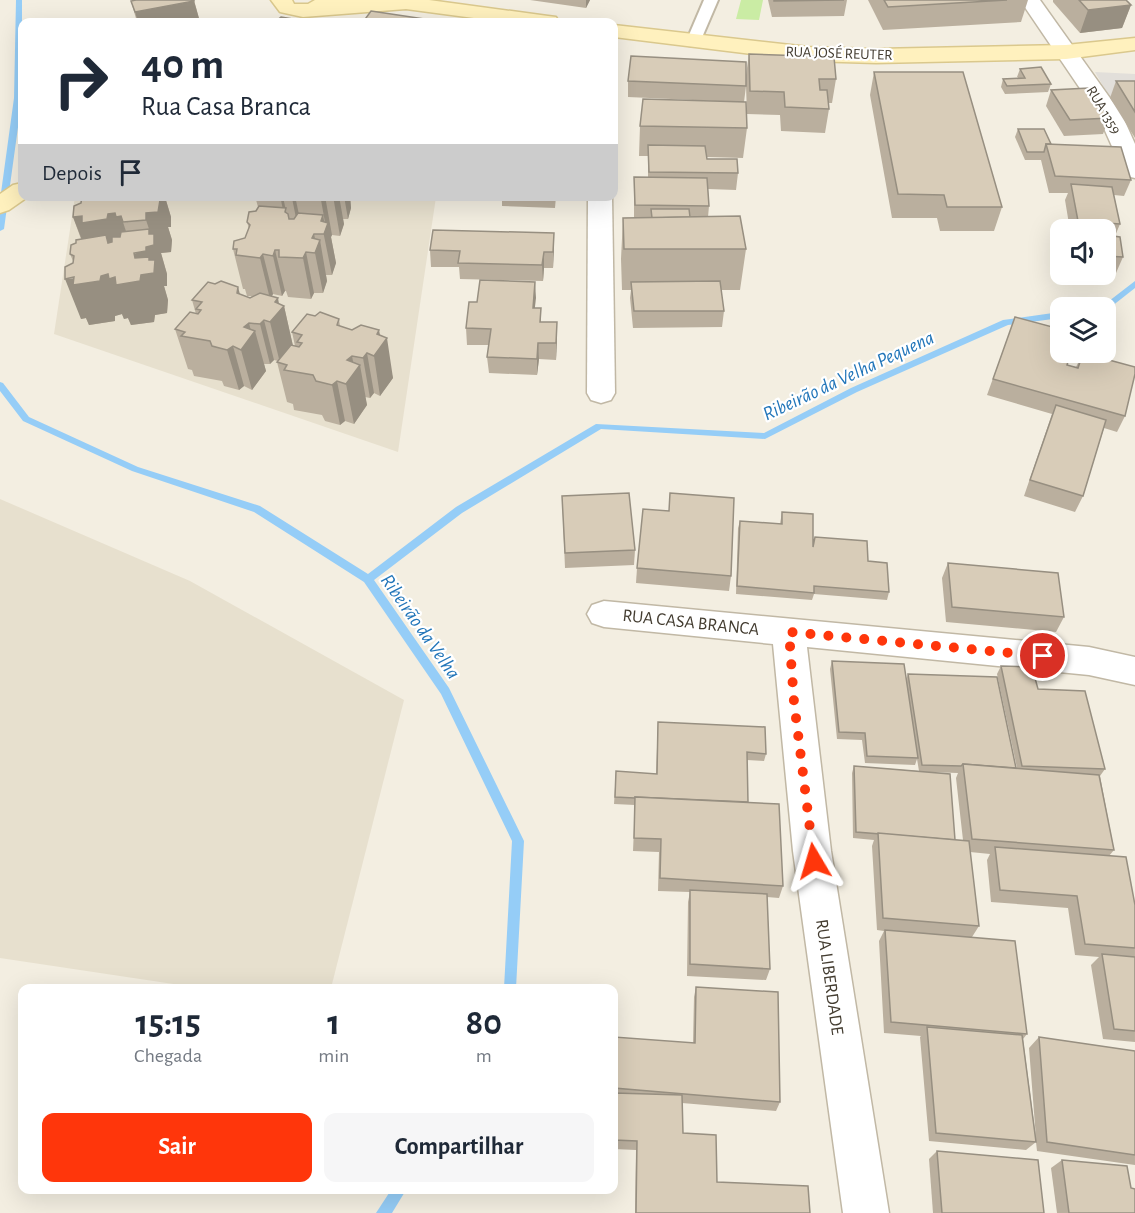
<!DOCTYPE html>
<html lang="pt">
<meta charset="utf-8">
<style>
body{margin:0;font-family:"Alegreya Sans",sans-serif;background:#f6f6f7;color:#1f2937;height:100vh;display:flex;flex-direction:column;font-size:22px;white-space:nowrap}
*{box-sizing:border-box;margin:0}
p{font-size:20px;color:#747a83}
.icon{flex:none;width:33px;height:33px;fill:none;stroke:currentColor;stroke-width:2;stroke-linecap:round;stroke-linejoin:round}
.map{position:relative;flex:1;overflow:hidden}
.side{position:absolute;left:18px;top:984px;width:600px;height:210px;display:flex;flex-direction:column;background:#fff;border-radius:12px;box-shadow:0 6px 24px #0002}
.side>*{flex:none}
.top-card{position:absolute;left:18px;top:18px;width:600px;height:183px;border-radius:12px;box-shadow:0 6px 24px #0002;background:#fff;color:#1f2937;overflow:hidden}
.buttons{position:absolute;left:1050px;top:219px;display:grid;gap:12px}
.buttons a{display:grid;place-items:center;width:66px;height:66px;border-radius:12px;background:#fff;box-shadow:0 6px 24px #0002;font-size:30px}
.pin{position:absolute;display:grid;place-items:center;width:51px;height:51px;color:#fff;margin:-26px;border:3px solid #fff;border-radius:50%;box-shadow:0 2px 6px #0007}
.me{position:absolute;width:66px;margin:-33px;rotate:353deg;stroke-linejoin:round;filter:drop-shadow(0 0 4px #0008)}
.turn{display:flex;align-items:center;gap:21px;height:126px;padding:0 24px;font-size:27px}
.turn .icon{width:78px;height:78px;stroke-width:2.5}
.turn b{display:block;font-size:42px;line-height:51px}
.then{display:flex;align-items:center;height:57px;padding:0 24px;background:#0003;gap:12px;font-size:22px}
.eta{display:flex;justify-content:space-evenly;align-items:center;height:102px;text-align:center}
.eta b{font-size:36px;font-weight:600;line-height:42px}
.button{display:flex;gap:12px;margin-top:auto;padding:12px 24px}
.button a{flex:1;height:69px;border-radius:12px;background:#ff360b;color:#fff;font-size:24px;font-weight:600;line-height:69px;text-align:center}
.button a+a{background:#f6f6f7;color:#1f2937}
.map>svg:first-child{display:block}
.residential{fill:#e7e0ce}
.green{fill:#caeca4}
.parking{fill:#e2dfda}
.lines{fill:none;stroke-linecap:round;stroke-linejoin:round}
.stream{fill:#95cdf7;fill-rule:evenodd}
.service-casing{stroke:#c1b8a5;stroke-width:4}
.minor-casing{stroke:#c1b8a5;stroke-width:3}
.secondary-casing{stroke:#dac88d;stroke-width:3}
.service{fill:#fff;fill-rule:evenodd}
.minor{fill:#fff;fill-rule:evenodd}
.secondary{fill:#fff1be;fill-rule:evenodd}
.wall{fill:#baaf9e;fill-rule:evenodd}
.shaded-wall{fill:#978f81}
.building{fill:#d8ccb8;stroke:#978f81;stroke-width:1.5}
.route{stroke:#ff360b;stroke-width:10;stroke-dasharray:0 18}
.labels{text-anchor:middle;stroke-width:4.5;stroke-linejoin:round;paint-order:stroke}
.far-street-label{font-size:15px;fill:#443d31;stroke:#fff}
.street-label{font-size:18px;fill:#443d31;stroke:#fff}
.water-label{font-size:20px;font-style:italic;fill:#2175b9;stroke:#fff}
</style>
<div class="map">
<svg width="1135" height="1213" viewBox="0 0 1135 1213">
<rect width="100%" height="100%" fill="#f3eee1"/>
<!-- residential -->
<g class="residential">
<path d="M75,197H436L398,452L54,334Z"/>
<path d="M0,499L190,581L404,700L331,988H200L0,958Z"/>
</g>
<!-- green -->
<path class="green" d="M741,0H763L759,20L736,19Z"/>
<!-- parking -->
<path class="parking" d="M1095,72L1135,74V102L1132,97L1110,98Z"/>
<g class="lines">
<!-- stream -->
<g class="stream">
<path d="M16,0H22V98L4,229L0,231V200L14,98Z"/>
<path d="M1135,281V288L1107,310H1106V308H1100Z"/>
<path d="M1060,312V318L1008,325L857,392L765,439L601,429L462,513L374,580L449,688L524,841L516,988H504L512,841L441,694L364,582L254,512L132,471L23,421L0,391V382L3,383L29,417L138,467L260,506L368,574L456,507L596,424L764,433L851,388L1003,320Z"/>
<path d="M391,1190H406L392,1213H376Z"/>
</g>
<defs>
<path id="service" d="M704,0H718L700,42L693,46L688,45L686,42Z"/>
<g id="minor">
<path d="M1020,0H1040L1122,115L1135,144V178L1126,176L1123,171L1098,115Z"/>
<path d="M588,196H612L615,393L611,400L601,403L591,400L587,393Z"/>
<path d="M604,601L1089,647L1135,657V685L1089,675L807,647L831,851L889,1213H843L793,851L773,644L604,627L592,623L587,614L592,605Z"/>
</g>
<g id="secondary">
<path d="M271,0H292L294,4H308L315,0H429L548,16L556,17L559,22H504L406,9L303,17L280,12Z"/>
<path d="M614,25L809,47L876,49L1066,45L1135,38V50L1066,59L876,63L809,61L614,37Z"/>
<path d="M22,183V196H29L9,210L0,213V194L13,185Z"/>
</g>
</defs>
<!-- service casing -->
<use href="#service" class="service-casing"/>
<!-- minor casing -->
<use href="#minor" class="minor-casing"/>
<!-- secondary casing -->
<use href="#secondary" class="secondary-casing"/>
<!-- service -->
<use href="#service" class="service"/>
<!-- minor -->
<use href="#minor" class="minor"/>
<!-- secondary -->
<use href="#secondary" class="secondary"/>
</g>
<!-- wall -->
<g class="wall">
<path d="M194,0L200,22H137L131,1Z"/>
<path d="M530,0H590L586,8Z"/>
<path d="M768,0H847L844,16L772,17Z"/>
<path d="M868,0H1028L1021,22L883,30Z"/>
<path d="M1053,0H1126L1131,5L1122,28L1080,33L1053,2Z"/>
<path d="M749,54L836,79L832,103H828L829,109L825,133L781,131L780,115L747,114V128L743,158L707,157V159L738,173L736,190L708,189L709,206L708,217L746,249L740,290H721L724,311L722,327L633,328L630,298L631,290H622L621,259L623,218H634V177H648V156H639L640,126L736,102L628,97V81L746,75ZM746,86L747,114L744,102Z"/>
<path d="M1020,69L1051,84L1048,92L1005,94L1001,87L1003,79L1018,78L1017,77Z"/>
<path d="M874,72L1002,207L994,231H940L937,218H892L870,95Z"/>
<path d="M1116,81H1135V138L1110,98Z"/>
<path d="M1051,90L1109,118L1103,134L1064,136L1046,106Z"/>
<path d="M1018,129L1131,180L1124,196L1114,195L1120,224L1115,236L1123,257L1116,273L1106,272V230H1070L1065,200L1068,193H1049L1041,160H1025L1015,137Z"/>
<path d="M80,196H169L165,197L171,217V227H168L172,240L171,252L161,253L167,274V286H164L168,300L167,313L155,315L154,322L131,325L128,318L124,319L122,314L115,316V321L89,325L86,318L81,319L73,261L70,254L76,243L81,239L73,217L81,203Z"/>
<path d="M255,196H350L351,208L348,219H343L344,224L340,236L332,235L331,237L336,263L332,275H326L327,281L323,293H314L311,299L288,297L286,291H285L282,296L273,294L272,296L279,304L284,306L293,346H295L292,332L315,316L339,319L340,326L352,330L380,336L393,378L380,396L374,393L370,398L365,397L367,405L354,424L345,421L340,425L325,421L322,415L294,410L293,404L287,402L277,362L278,361L274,360L270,364H264L266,371L252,390L244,386L239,390L224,386L222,381L194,376L192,370L188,369L175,329L196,314L192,300L240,294L250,298L252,296H247L245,289H243L233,249L245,238L249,229L247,222L258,207Z"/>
<path d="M502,196H556L555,208L502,206Z"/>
<path d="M554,233L553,268H544L543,281L460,279L459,267H431L430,250Z"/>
<path d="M535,282V308H541V322L557,338L556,360L539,359L537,375L489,373L487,357L489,345H467L466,328L477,302Z"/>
<path d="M1015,317L1067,365L1076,367L1083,353L1125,416L1117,432L1104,428L1083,496L1075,512L1024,496L1052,414L987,395Z"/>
<path d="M562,496L635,550L634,565L565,568Z"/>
<path d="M782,512L813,542L868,561L889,592L887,600L814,594L812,600L736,594L738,528L740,521L780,524Z"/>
<path d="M948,563L1064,617L1056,632L946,622L942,578Z"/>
<path d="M637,568L731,576L729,591L636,583Z"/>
<path d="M832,661L906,680L908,674L1017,768L997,674L1001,666L1038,689L1105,769L1100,776L1114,850L1109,856L1135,905V1042L1103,1039L1091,965L1099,957L1075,955L1068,908L991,902L987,860L990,854L970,852L979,926L972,937L1027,1034L1023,1039L1036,1138L1029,1048L1039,1037L1135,1051V1165L1037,1151L1036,1142L1026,1150L929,1141L920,1037L921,1036L884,1033L879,941L884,931L877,930L872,846L874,840L853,838L852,773L854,766L919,771L917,759L915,765L865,763L862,740L837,739L830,669ZM927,772L958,773L956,778L963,840H955Z"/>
<path d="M658,722L766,754L764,761L747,760L748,802L783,886L779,898L767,897L770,969L766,980L687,976L688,902L690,892L658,891L659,852L633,851L635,805L614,804L616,771L656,774Z"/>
<path d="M696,987L780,1102L776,1111L682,1103L683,1133L717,1182L810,1213H635L636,1150L614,1149V1037L693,1043L694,997Z"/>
<path d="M937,1151L1044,1213H933L929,1159Z"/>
<path d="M1062,1160L1131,1188L1135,1213H1057L1051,1168Z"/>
</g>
<!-- shaded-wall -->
<g class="shaded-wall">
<path d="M586,0H590L586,8Z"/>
<path d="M194,1L200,22H138L135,12Z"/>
<path d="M1131,5L1122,28L1080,33L1088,10Z"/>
<path d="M89,196H169L165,197L171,217V227H168L172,240L171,252L161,253L167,274V286H164L168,300L167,313L155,315L154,322L131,325L128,318L124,319L122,314L115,316V321L89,325L86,318L81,319L65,279L101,276L146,247L149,234V229L146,220L126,217L128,224L121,204Z"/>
<path d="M293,196H295L303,233L300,238L292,198Z"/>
<path d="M324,196H325L332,235L331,237L336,263L332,275L321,221L323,215L326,231V228L321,200Z"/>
<path d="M333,196H339L344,224L340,236Z"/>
<path d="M344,196H350L351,208L348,219Z"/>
<path d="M283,197L294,248L289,241L281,200Z"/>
<path d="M115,213L121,216L134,256L89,258L73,217Z"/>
<path d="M554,233V249L553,268V252Z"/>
<path d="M314,234L317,247L320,240L327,281L323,293L312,238Z"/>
<path d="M275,250L285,291L282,296L273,256Z"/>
<path d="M306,252L314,293L311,299L303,258Z"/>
<path d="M544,252V268L543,281L542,265Z"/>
<path d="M263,254L273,294L270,299L260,258Z"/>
<path d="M535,282L536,298L533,324V308Z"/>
<path d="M238,287L248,324L249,323L252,335L255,331L266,371L252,390L241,350L237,293Z"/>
<path d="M278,298L280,310L284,306L293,346L280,363L270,322L275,302Z"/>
<path d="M264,320L274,360L270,364L260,324Z"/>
<path d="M557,322V338L556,360V343Z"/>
<path d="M379,330L382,345L387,338L393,378L380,396L374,356L377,334Z"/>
<path d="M538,343L539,359L537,375V359Z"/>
<path d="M233,346L244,386L239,390L227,350Z"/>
<path d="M367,353L374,393L370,398L363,358Z"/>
<path d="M352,356L355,372L360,365L367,405L354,424L346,384L347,360Z"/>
<path d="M337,381L345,421L340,425L332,385Z"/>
</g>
<!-- building -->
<g class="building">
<path d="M136,0H194V1L135,12L131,1Z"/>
<path d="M774,0H844L774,1Z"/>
<path d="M884,0H1007L888,7Z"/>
<path d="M1079,0H1126L1131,5L1088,10Z"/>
<path d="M371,11L438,21L437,22H363Z"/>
<path d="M159,17L173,22H150Z"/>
<path d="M281,17L311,22H275Z"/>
<path d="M749,54L834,57L836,79H819L820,90H827L829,109L785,107L784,92L750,91Z"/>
<path d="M631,56L746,62V86L628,81Z"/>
<path d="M1041,67L1051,84L1007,86L1003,79L1025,78L1020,69Z"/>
<path d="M874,72H963L1002,207H947L944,195L898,194Z"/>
<path d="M1116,81H1135V112Z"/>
<path d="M1089,88L1109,118L1070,120L1051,90Z"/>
<path d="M643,99L746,102L747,128L640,126Z"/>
<path d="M1018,129H1044L1051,144H1046L1044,152H1027Z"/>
<path d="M1046,144L1121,147L1131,180L1055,176Z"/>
<path d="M648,145L705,146L707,159H737L738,173L649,172Z"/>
<path d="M634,177L707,178L709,206L635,205Z"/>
<path d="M1071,184L1112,187L1120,224L1078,221Z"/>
<path d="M82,196H141V198L154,197V200H160L158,212L146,213V220L123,222L121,216L116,217L115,213L108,214L107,219L82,223V216L73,217L74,206L81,203Z"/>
<path d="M258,196H293L292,198L283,197L281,200L258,198Z"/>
<path d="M298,196H324L321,200L298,199Z"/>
<path d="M259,206L286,208L285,212L288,214L289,219H294L298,213L323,215L321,221L328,223L324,234H314L312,238L320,240L315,253L306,252L303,258L279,257V250H275L273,256L263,254L260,258L236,255L237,249H233L234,241L245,238L250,225L247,222L249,212L256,211Z"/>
<path d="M651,209H689L690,217L652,218Z"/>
<path d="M740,216L746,249H624L623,218Z"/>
<path d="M149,229V234H154V245L146,247V251L134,253L135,258L149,257V260H155L154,273L141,275L140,281L116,285L115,277L109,279L108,274L101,276L100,281L73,285L74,277L65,279V267L73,263L74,256L70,254L71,245L76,243V240L106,235L108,243L112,242V237H120L121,232Z"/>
<path d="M433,230L554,233L553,252H544L542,265L458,263L460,251L430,250Z"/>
<path d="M1106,235L1120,237L1123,257L1106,256Z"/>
<path d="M480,280L535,282L533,308H541L540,322H557L556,343H538L537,359L487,357L491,329L466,328L469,302H477Z"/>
<path d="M221,281L238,287L237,293L250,298L260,293L278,298L275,302L284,306L270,322L264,320L260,324L249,323L244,327L255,331L241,350L233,346L227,350L212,346L210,341L181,336L185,332L175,329L190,312L198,314L201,310L196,309L202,302L192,300L208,282L215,284Z"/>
<path d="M720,281L724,311H634L631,282Z"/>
<path d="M320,312L339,319L337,325L352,330L361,325L379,330L377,334L387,338L374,356L367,353L363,358L352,356L347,360L360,365L346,384L337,381L332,385L316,381L313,375L284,370L287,365L277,362L291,345L299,347L302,343L297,342L302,335L292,332L307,314L315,316Z"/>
<path d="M1015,317L1060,329V352H1071L1067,365L1078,368L1083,353L1135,367V374L1125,416L993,379Z"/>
<path d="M1056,405L1106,420L1083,496L1030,480Z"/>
<path d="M629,493L635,550L565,553L562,496Z"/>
<path d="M670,493L734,498L731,576L637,568L643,509L669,511Z"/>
<path d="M782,512L813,514V547L815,537L867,541L868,561L887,563L889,592L814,586V593L737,586L740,521L782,524Z"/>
<path d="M948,563L1058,573L1064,617L952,607Z"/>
<path d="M832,661L904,664L918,758L867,756L865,733L839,732Z"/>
<path d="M1001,666L1032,667L1038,689L1085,691L1105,769L1022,766Z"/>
<path d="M908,674L997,677L1016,768L963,764L961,766L922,765Z"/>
<path d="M658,722L765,727L766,754L747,752L748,802L635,797V798L615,797L616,771L657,774Z"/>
<path d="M963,764L1099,775L1114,850L972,839Z"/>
<path d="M854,766L950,774L955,840L856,832Z"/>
<path d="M635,797L779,804L783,886L660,878L661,839L634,838Z"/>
<path d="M878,833L969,841L979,926L883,918Z"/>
<path d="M995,847L1126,857L1135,905V948L1085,944L1077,896L1000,890Z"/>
<path d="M690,890L767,894L770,969L690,964Z"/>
<path d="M885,930L1015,941L1027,1034L891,1022Z"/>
<path d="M1102,954L1135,957V1031L1114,1029Z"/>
<path d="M696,987L778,992L780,1102L614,1088V1037L695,1043Z"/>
<path d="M927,1027L1022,1035L1036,1142L936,1133Z"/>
<path d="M1039,1037L1135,1051V1155L1047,1142Z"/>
<path d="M614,1093L682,1095L683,1133L716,1135L717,1182L808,1186L810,1213H636L637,1141L614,1140Z"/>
<path d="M937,1151L1038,1160L1044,1213H942Z"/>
<path d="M1062,1160L1127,1166L1131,1188L1135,1189V1213H1069Z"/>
</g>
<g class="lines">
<!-- route -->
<path class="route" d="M814,861L794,702L789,632L1043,656"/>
</g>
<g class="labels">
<!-- far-street labels -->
<g class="far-street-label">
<text transform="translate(839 53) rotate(2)" y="5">RUA JOSÉ REUTER</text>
<text transform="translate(1104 110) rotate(59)" y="5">RUA 1359</text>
</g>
<!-- street labels -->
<g class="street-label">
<text transform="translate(691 622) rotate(6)" y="6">RUA CASA BRANCA</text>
<text transform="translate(830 977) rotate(82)" y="6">RUA LIBERDADE</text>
</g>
<!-- water labels -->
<g class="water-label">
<text transform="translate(848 375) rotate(-25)" y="7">Ribeirão da Velha Pequena</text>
<text transform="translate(421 626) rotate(55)" y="7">Ribeirão da Velha</text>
</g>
</g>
</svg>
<div class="buttons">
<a><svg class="icon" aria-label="sound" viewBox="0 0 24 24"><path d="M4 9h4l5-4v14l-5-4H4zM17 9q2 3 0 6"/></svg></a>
<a><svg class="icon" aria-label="layers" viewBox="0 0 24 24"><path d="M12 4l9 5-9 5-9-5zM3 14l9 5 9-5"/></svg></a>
</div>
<div class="pin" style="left:1043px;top:656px;background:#d93025"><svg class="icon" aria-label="arrive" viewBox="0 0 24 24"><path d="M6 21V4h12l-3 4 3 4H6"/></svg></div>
<svg class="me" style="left:814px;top:861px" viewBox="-20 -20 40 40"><path d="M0-17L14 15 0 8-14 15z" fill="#ff360b" stroke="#fff" stroke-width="4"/></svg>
<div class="top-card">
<div class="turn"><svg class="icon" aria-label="right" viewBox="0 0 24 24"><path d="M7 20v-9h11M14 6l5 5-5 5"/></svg><div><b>40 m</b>Rua Casa Branca</div></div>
<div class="then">Depois<svg class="icon" aria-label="arrive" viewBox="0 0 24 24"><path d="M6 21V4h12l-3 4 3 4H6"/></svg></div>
</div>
<section class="side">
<div class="eta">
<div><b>15:15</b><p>Chegada</p></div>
<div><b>1</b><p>min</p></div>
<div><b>80</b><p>m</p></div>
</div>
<div class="button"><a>Sair</a><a>Compartilhar</a></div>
</section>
</div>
